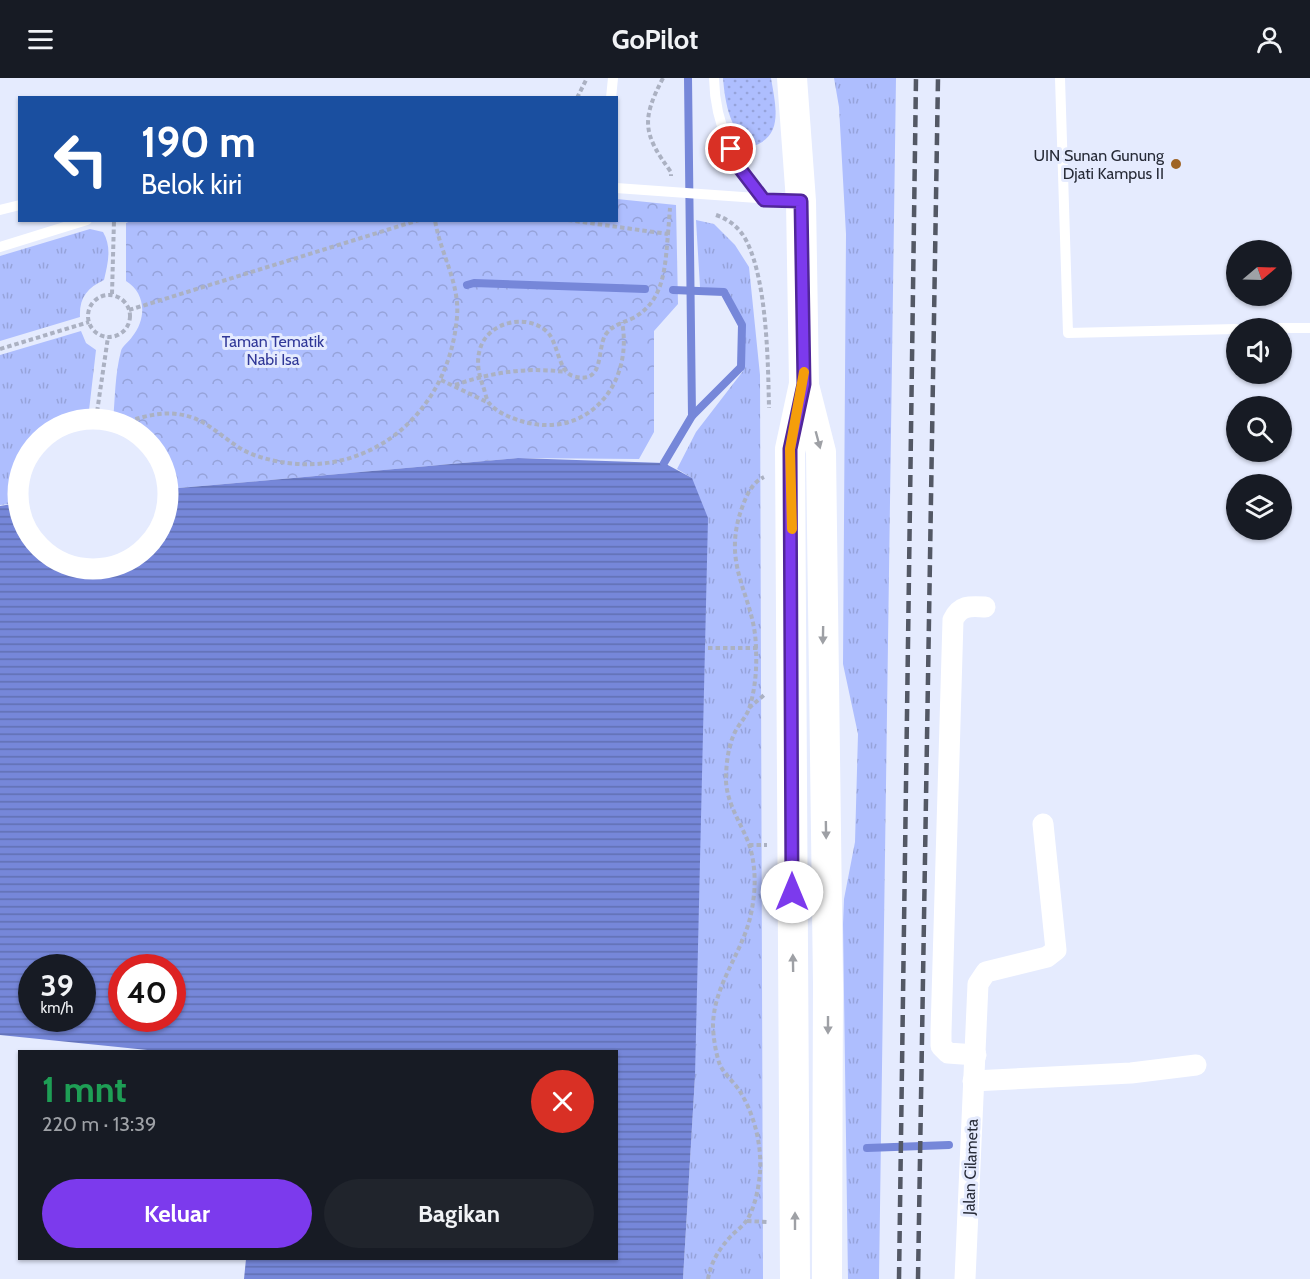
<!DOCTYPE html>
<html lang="id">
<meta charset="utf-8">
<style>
body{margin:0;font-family:Cabin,sans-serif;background:#20242c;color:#f1f3f6;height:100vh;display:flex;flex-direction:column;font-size:22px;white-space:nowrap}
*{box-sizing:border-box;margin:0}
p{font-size:20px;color:#9ea1a6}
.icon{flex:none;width:33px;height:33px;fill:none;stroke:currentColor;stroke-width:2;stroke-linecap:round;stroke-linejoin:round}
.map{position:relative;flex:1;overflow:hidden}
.side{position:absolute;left:18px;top:972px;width:600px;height:210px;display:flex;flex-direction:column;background:#171b24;border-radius:0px;box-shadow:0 2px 4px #0004}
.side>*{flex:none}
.top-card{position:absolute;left:18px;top:18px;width:600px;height:126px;border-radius:0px;box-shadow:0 2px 4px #0004;background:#1a4fa0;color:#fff;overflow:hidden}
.needle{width:39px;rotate:71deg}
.tools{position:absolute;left:1226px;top:162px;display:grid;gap:12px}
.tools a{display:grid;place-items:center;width:66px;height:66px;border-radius:50%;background:#171b24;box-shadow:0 2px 4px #0004;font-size:30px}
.speed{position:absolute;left:18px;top:876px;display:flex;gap:12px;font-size:30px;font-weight:700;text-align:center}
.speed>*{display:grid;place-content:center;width:78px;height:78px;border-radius:50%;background:#171b24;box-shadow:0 2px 4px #0004;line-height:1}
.speed small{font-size:15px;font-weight:400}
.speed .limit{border:9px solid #d22;background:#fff;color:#111}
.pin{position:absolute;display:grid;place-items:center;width:51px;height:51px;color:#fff;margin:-26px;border:3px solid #fff;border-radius:50%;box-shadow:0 2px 6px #0007}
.me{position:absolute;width:66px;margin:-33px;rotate:0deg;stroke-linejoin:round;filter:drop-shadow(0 0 4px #0008)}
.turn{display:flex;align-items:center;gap:21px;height:126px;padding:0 24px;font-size:27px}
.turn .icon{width:78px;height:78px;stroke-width:2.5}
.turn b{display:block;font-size:42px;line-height:51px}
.round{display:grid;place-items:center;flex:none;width:63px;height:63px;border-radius:32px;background:#20242c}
.summary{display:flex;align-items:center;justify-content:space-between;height:102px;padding:0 24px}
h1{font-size:36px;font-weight:700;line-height:45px;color:#1e9e55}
.action{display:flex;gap:12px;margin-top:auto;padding:12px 24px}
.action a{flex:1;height:69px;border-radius:36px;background:#7c3aed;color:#fff;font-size:24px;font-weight:700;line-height:69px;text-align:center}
.action a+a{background:#20242c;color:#f1f3f6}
header{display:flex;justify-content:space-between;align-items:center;height:78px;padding:0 24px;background:#171b24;font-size:27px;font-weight:700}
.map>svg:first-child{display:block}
.grass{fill:url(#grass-tufts)}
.forest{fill:url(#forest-crowns)}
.garden{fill:url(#garden-dots)}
.water{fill:url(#water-rules);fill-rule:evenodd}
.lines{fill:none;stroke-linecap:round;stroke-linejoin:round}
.stream{stroke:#7687d9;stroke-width:8}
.path{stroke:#abb1c2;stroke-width:4;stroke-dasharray:4.5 3;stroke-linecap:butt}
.lane{stroke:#fff;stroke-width:10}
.street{stroke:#fff;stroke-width:21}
.secondary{stroke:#fff;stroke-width:30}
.rail{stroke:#535865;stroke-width:4.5;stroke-dasharray:12 6;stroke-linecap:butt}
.oneway{fill:#9ea0a5}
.route-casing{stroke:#51269a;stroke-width:15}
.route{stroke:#7c3aed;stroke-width:10}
.slow{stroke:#f59e0b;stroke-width:10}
.poi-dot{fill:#9f6425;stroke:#e5ebfe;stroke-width:2}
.labels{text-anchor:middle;stroke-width:6;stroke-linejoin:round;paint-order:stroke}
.poi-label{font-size:16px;fill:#272b37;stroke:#e5ebfe;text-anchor:end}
.park-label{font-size:16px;fill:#303898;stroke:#e5ebfe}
.street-label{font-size:16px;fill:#272b37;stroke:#e5ebfe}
</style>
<header><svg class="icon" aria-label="menu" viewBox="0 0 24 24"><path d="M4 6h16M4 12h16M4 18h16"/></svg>GoPilot<svg class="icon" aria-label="person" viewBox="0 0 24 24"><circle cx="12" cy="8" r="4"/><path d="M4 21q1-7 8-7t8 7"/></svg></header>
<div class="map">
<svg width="1310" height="1201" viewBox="0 0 1310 1201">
<defs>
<pattern id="grass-tufts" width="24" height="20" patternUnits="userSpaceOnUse" patternTransform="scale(1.5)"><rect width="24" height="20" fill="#aebefe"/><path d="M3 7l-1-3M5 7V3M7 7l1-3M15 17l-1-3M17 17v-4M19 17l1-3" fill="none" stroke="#96a3da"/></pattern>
<pattern id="forest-crowns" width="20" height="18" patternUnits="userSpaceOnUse" patternTransform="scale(1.5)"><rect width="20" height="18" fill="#aebefe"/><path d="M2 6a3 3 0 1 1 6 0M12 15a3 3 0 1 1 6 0" fill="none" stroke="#96a3da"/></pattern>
<pattern id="garden-dots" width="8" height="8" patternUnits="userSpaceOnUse" patternTransform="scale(1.5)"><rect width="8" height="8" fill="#aebefe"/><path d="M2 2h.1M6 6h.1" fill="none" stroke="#96a3da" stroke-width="1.8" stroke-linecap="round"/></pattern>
<pattern id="water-rules" width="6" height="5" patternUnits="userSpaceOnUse" patternTransform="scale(1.5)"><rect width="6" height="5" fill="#7687d9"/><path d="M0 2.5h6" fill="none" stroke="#616fb1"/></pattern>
</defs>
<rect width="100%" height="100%" fill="#e5ebfe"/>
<!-- grass -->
<g class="grass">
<path d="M834,0H896L879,1201H848L843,846L844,821L855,764L858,656L843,586L846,156L839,29Z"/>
<path d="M696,142L714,146L735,167L749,189L760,297L763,1201H683L695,998L692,400L677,391L696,354L743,293L745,247L728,213L700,209Z"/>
<path d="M90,151L103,154C112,169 108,185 104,202C87,210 79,220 80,239L0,263V178Z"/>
<path d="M81,253L86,265L96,272L88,341C44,344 16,383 18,425L0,427V277Z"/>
</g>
<!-- forest -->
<path class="forest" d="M617,121L676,127L678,226L654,253V354L639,381L518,380L168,411C159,376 147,358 113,343C115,321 115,295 121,273C122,268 129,264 132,259C147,241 146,215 126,203V145L133,142H616Z"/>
<!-- garden -->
<path class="garden" d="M723,0H771C775,25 784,56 756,67C730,59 725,24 723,0Z"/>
<!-- water -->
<path class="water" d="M518,380L664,385L692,400L708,440L695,998L683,1201H244L246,1181L616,1180V974H167L0,957V428L18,425C27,478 82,508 131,481C141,475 151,467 157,456C165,442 167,427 168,411ZM32,890H82V940H32ZM122,890H172V940H122Z"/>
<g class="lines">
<!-- stream -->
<g class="stream">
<path d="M467,207L474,205L645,211"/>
<path d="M673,212L724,214L742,247L741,289L692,338"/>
<path d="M664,385L692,338L688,0"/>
<path d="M867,1070L949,1067"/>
</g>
<!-- path -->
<g class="path">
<path d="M663,0C641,42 643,56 671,94V98"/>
<path d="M577,20L587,0"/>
<path d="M716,137C730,142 740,150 747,164C767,205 768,283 769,330"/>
<path d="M568,142L668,156C665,188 665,223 633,240C623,245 614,246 606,256C596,270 606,308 573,298C559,294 558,267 549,256C531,235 491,242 481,268C476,281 478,295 483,308C485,313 486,321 489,325C496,334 511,340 521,343C586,363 634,307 622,244"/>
<path d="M668,156L670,130"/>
<path d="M112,216L114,142"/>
<circle cx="109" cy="238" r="21"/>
<path d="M129,232L419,142"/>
<path d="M0,271L89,244"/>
<path d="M441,302L489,325"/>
<path d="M455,307C493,294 526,289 566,294"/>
<path d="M96,341L108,259"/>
<path d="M121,346C149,336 176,329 204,345C221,355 235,370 254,377C355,412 448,344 457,239C460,205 440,175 435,142"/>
<path d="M708,570H758"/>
<path d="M749,630L764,617"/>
<path d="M749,767H767"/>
<path d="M747,1143L767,1144"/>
<path d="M708,1201C711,1184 719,1171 731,1158C736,1153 743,1148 747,1142C755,1129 759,1109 760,1094C762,1067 754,1035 739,1012C734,1004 724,996 720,987C716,977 713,958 713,947C714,902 748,870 753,824C756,806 755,784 749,766C741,745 727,726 726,703C726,687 728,668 735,654C739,646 746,639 749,631C755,613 757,591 756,572C756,517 719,490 743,427C747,416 753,404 764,399"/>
</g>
<!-- lane -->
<g class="lane">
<path d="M714,0C715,50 735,84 764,122"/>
<path d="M1060,0L1068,255L1236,251"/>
<path d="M611,20L613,0"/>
<path d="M616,110L798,123"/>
<path d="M0,132L20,127"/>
<path d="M0,169L87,142"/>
<path d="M1276,250H1310"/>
</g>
<!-- street -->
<g class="street">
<circle cx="93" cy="416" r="75"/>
<path d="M976,977L948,975L941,968V954L953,542C960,527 970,528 985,529"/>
<path d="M973,1003L1131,995L1196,987"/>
<path d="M965,1201L978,906L986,894L1047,879L1056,872L1043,746"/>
</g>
<!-- secondary -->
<g class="secondary">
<path d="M792,0L801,123L804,306L790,371L795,1201"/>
<path d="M805,311L821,374L828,906L827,1201"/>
</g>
<!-- rail -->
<g class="rail">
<path d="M899,1201L916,0"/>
<path d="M918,1201L938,0"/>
</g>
</g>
<!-- one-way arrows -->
<defs><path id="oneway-solid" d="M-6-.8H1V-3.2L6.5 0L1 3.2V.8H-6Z" transform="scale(1.5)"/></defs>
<g class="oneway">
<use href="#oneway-solid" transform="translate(818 362) rotate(75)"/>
<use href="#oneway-solid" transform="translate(823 557) rotate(91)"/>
<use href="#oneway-solid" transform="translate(826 752) rotate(89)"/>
<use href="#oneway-solid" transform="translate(793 885) rotate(-91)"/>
<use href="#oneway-solid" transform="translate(828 947) rotate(90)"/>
<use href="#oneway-solid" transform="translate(795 1143) rotate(-90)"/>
</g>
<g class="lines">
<defs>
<path id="route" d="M731,71L738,88L764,122L801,123L804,306L790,371L792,814"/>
</defs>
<!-- route casing -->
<use href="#route" class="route-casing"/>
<!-- route -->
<use href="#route" class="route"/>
<!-- slow -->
<path class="slow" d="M792,451L790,371L804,294"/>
</g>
<!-- markers -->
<circle class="poi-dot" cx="1176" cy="86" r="6"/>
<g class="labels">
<!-- poi labels -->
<g class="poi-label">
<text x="1164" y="83">UIN Sunan Gunung<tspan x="1164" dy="18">Djati Kampus II</tspan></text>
</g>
<!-- park labels -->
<g class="park-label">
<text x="273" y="269">Taman Tematik<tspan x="273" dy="18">Nabi Isa</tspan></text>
</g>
<!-- street labels -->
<g class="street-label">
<text transform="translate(970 1089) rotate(-88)" y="6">Jalan Cilameta</text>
</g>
</g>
</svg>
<div class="tools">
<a><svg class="needle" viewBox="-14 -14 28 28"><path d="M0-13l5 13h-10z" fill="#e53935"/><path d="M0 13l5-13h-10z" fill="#9ea1a6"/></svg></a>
<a><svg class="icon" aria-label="sound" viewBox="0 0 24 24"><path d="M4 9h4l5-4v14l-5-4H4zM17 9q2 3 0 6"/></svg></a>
<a><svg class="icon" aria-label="search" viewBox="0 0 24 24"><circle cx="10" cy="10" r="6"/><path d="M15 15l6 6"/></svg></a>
<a><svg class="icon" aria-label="layers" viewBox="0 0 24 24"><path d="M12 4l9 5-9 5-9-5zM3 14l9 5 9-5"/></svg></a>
</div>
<div class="speed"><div>39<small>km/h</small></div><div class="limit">40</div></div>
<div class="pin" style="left:731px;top:71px;background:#d93025"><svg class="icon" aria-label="arrive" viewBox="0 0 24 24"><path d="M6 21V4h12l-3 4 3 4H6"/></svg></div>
<svg class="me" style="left:792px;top:814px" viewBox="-20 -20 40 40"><circle r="19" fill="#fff"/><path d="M0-13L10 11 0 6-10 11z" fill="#7c3aed"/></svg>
<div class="top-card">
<div class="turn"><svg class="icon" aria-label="left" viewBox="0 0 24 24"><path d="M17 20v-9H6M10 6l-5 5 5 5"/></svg><div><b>190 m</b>Belok kiri</div></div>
</div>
<section class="side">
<div class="summary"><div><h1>1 mnt</h1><p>220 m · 13:39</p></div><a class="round" style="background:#d93025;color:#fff"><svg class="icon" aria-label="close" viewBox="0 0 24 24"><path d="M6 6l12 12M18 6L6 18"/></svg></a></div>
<div class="action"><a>Keluar</a><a>Bagikan</a></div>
</section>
</div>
